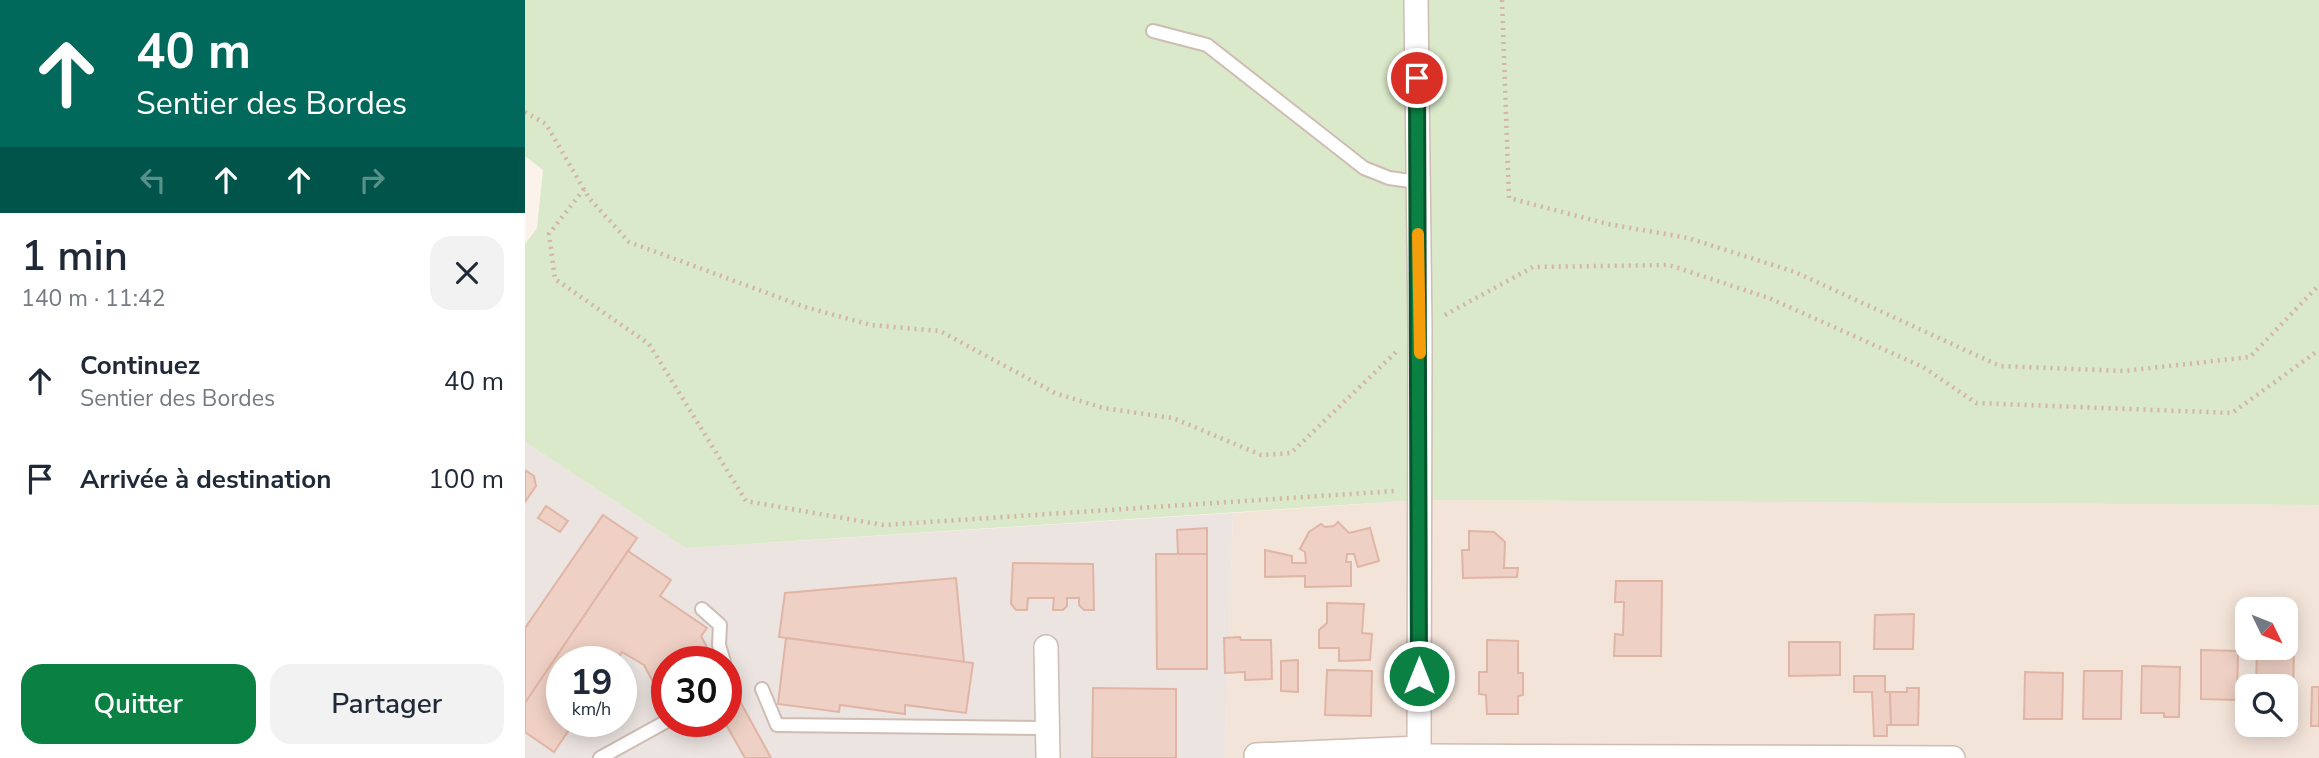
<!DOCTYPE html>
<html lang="fr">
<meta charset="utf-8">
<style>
body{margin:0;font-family:"Nunito Sans",sans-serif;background:#f2f2f3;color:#1f2937;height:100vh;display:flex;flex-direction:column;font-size:26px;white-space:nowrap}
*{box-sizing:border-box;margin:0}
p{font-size:23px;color:#747a83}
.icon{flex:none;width:38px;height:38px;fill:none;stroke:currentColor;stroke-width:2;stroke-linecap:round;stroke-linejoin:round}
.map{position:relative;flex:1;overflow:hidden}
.details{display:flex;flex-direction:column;background:#fff;width:525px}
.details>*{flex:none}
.top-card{background:#00695c;color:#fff;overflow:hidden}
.needle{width:46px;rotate:133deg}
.controls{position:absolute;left:1710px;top:597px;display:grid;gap:14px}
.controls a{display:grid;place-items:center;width:63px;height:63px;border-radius:14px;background:#fff;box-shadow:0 4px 18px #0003;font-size:35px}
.speed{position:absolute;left:21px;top:646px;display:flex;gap:14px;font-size:35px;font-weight:700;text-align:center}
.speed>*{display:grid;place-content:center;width:91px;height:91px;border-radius:50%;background:#fff;box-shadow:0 4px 18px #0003;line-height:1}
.speed small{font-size:18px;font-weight:400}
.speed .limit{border:10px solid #d22;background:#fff;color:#111}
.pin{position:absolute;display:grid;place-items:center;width:60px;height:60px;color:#fff;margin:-30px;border:4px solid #fff;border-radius:50%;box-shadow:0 2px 7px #0007}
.me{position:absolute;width:77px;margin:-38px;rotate:0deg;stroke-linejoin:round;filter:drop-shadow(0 0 5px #0008)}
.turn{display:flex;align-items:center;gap:24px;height:147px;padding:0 21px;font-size:32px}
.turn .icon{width:91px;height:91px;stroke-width:2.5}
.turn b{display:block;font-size:49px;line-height:60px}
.lanes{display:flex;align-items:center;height:66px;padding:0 21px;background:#0003;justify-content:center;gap:35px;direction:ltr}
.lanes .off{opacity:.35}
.round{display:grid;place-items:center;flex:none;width:74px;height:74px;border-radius:21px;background:#f2f2f3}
.headline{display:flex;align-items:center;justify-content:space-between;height:119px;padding:0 21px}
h1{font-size:42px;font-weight:600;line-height:52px}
.button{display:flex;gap:14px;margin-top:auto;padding:14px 21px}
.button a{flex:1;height:80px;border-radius:21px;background:#0b8043;color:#fff;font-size:28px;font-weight:600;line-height:80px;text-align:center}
.button a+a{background:#f2f2f3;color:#1f2937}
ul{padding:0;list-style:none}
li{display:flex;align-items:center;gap:21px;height:98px;padding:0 21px}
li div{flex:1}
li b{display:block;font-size:26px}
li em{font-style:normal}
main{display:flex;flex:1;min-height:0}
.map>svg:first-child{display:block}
.residential{fill:#f3e4d9;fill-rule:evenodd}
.industrial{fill:#ebe4e0;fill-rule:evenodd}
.green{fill:#d9e9c9}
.building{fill:#efd0c4;stroke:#e1b5a5;stroke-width:2}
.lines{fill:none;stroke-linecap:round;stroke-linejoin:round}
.lane-casing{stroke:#cfbcb3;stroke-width:16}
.street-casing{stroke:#cfbcb3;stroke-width:26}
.path{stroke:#d5b3a6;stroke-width:4.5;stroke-dasharray:2 5;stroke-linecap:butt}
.lane{stroke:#fff;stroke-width:12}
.street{stroke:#fff;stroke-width:23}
.route-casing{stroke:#07532c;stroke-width:18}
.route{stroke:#0b8043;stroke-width:12}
.slow{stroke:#f59e0b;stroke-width:12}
</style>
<main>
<section class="details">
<div class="top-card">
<div class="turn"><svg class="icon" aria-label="ahead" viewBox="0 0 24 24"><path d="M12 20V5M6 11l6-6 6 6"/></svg><div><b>40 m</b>Sentier des Bordes</div></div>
<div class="lanes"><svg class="icon off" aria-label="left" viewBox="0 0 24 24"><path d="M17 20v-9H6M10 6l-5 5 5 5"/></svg><svg class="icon" aria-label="ahead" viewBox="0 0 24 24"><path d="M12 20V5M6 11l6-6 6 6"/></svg><svg class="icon" aria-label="ahead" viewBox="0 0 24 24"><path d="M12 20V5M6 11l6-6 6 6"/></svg><svg class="icon off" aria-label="right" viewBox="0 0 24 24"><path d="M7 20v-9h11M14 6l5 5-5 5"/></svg></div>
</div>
<div class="headline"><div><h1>1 min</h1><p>140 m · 11:42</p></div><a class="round"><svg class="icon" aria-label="close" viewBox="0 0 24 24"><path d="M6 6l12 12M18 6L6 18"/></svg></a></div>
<ul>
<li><svg class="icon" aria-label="ahead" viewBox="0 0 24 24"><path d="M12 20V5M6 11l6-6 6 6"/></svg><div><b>Continuez</b><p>Sentier des Bordes</p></div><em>40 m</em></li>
<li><svg class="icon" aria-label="arrive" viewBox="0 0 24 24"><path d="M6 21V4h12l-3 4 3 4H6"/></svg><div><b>Arrivée à destination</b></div><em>100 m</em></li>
</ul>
<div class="button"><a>Quitter</a><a>Partager</a></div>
</section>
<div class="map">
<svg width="1794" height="758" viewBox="0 0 1794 758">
<rect width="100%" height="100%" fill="#fbf3eb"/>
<!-- residential -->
<path class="residential" d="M895,500L1794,505V758H700L708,513ZM1722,609H1760V648H1722ZM1722,686H1760V724H1722Z"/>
<!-- industrial -->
<path class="industrial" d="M0,442L161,548L708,513L700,758H0ZM37,662H96V721H37ZM142,662H201V721H142Z"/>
<!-- green -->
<path class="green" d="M0,0H1794V505L895,500L161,548L0,442V244L12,228L18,170L0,156Z"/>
<!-- building -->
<g class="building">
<path d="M0,470L9,476L11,486L0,502Z"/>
<path d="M21,506L43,521L35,532L13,518Z"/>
<path d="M78,515L112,538L0,703V628Z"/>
<path d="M813,522L824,533L845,528L854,561L833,567L829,554H822L821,562H826V586L780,587V576L740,577V550L767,556V563H781L780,552L775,549L784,532L796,524L800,527L809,526Z"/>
<path d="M682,528V554H653L652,530Z"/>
<path d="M944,531L969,532L980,542L979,568H993L992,577L938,578L937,550H944Z"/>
<path d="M103,551L146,580L135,596L182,628L176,636L190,662H142V699L138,701L119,665L97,652L91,662H37V721H50L29,752L0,732V703Z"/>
<path d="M631,554H682V669H632Z"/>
<path d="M488,563L568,564L569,610H559L554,605V598H542V606L538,610H528L529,598H503L502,610H491L486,604Z"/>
<path d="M431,578L439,662L254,637L260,593Z"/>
<path d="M1091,581H1137L1136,656H1089L1090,634L1098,635L1099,602H1090Z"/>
<path d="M802,603L839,604L837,633L847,634L845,660L814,661V648H794V630L802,623Z"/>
<path d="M1389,614L1388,649H1349L1350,615Z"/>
<path d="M715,637L716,640H746L747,679L720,680V672L700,673L699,638Z"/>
<path d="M261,638L448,663L441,713L380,705V714L315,705L314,712L253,704Z"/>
<path d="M962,640L993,641V673H998V695L993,696V714H962L961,695L954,694V672H962Z"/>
<path d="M1264,642H1315V675L1264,676Z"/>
<path d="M1760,646H1769L1768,700H1760V686H1731L1732,648Z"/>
<path d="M1676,650L1713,651L1712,700L1676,699Z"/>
<path d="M773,660V692L756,691V661Z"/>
<path d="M872,663V675H863L862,664Z"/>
<path d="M1617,666L1655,667L1654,717H1639V713H1616Z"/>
<path d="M802,670L847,671L846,716L800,715Z"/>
<path d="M1559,671H1597L1596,719H1558Z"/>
<path d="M1500,672L1538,673L1537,719H1499Z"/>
<path d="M1329,676H1360V692H1365L1366,725H1362V736H1349L1347,692H1329Z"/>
<path d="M1787,687H1794V726H1786Z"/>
<path d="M568,688L651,689V758H567Z"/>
<path d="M1382,688H1394L1393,725H1366L1365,692H1382Z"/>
<path d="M211,694L246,758H220L199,721L201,699Z"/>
</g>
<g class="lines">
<defs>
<g id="lane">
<path d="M628,31L682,45L839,168L864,178L893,182"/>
<path d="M177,609L195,625L194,645L199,662"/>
<path d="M201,670L206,686L201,688"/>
<path d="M237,689L252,725L523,728"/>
<path d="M75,758L142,721"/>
</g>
<g id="street">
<path d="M891,0L895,330L894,758"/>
<path d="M521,647L523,758"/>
<path d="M731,755L894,748"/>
<path d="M894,756L1428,758"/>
</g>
</defs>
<!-- lane casing -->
<use href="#lane" class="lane-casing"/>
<!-- street casing -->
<use href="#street" class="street-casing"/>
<!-- path -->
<g class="path">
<path d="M977,0L984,198L1083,224L1163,238L1270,272L1475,366L1599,371L1725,357L1794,285"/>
<path d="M0,112L21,124L64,198L104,242L280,307L346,325L415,331L530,393L578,408L648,418L736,455L766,453L871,352"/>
<path d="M59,189L24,234L30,279L124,344L221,501L358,525L870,491"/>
<path d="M920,315L1008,267L1144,265L1244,298L1398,367L1451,403L1707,413L1794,350"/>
</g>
<!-- lane -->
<use href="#lane" class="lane"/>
<!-- street -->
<use href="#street" class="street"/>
</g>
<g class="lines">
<defs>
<path id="route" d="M892,78L894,676"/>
</defs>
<!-- route casing -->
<use href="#route" class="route-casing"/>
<!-- route -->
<use href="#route" class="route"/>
<!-- slow -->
<path class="slow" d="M893,234L895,353"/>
</g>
</svg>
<div class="controls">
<a><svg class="needle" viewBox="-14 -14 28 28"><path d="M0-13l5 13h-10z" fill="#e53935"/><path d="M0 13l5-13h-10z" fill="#747a83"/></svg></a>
<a><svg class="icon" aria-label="search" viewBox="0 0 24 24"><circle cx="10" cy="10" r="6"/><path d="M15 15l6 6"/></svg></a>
</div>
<div class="speed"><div>19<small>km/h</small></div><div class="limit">30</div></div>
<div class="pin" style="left:892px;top:78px;background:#d93025"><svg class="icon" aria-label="arrive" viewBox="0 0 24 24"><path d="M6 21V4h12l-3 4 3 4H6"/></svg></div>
<svg class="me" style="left:894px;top:676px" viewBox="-20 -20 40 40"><circle r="17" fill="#0b8043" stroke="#fff" stroke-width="3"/><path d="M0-11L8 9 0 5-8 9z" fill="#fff"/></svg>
</div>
</main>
